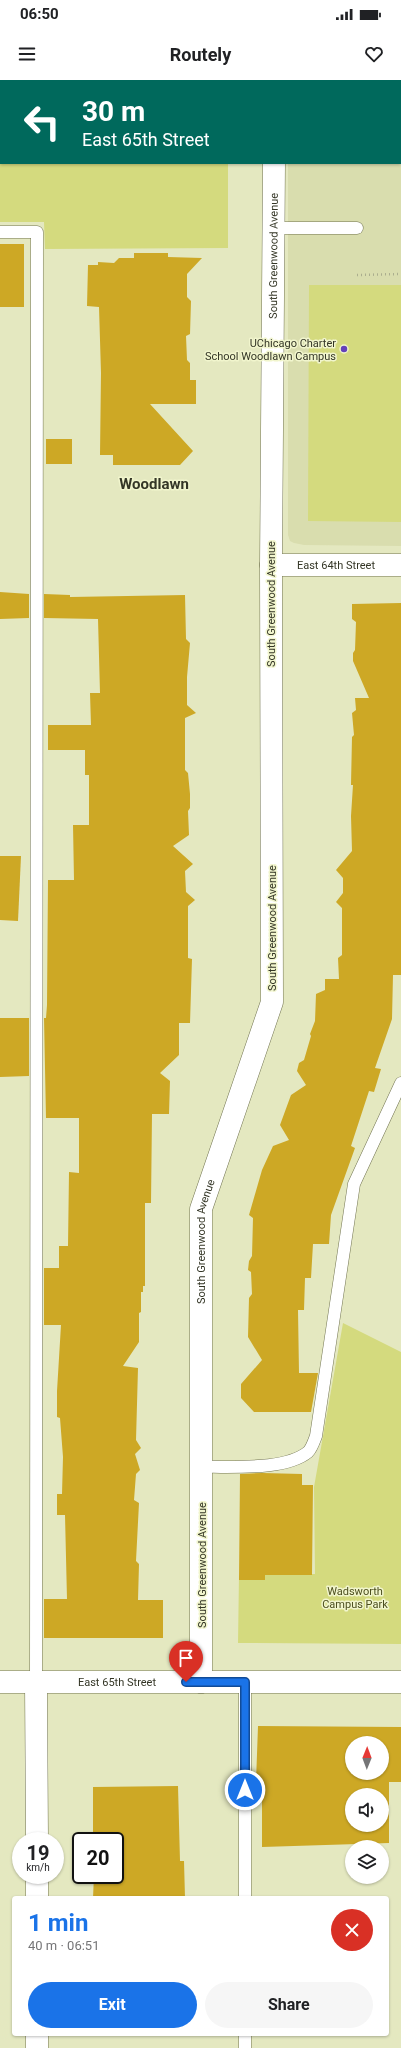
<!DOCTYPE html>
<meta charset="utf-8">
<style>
body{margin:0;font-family:Roboto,sans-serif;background:#f6f6f6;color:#202124;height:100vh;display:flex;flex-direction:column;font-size:15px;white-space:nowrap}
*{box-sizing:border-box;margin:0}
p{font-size:13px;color:#757577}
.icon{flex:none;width:22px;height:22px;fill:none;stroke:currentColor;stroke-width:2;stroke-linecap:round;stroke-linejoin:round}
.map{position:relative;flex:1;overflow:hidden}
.drawer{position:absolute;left:12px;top:1816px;width:377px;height:140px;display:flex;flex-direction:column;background:#fff;border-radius:4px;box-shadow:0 1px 3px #0004}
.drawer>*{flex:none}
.hud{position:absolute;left:0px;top:0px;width:401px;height:84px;box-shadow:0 1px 3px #0004;background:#00695c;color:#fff;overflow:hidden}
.needle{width:26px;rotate:1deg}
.fabs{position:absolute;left:345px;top:1656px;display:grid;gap:8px}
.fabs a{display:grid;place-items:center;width:44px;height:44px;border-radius:50%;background:#fff;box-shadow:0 1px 3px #0004;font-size:20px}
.speed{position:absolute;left:12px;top:1752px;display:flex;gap:8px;font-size:20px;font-weight:700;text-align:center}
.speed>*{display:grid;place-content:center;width:52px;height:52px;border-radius:50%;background:#fff;box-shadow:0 1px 3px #0004;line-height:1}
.speed small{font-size:10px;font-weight:400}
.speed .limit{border:2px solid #111;border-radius:6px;background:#fff;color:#111}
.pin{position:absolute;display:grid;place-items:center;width:34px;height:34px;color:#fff;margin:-41px -17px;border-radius:50% 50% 50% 0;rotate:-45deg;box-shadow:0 0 4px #0007}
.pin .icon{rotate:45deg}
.me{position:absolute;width:44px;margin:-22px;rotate:0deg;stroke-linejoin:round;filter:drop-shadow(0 0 3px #0008)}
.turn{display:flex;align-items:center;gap:14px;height:84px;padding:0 16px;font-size:18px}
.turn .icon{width:52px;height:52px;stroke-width:2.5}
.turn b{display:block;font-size:28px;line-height:34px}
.round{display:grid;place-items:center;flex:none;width:42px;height:42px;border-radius:21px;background:#f6f6f6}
.head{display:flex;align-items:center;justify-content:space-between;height:68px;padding:0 16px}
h1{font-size:24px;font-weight:700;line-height:30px;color:#1a73e8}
.primary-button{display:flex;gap:8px;margin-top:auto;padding:8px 16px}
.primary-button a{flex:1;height:46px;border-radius:24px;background:#1a73e8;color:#fff;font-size:16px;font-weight:700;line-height:46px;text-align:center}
.primary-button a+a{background:#f6f6f6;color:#202124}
.status{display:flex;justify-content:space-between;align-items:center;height:28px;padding:0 20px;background:#fff;direction:ltr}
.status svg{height:11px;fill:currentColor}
header{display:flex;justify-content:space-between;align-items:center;height:52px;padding:0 16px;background:#fff;font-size:18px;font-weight:700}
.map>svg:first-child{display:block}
.built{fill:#d9ddae}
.green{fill:#d4da7e}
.building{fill:#cda825;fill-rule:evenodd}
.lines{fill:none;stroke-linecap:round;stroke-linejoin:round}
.lane-casing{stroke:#727451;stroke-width:13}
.street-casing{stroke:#727451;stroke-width:23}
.path{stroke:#abae8e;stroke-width:2.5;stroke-dasharray:1 3;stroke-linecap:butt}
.lane{stroke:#fff;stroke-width:12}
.street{stroke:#fff;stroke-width:22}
.route-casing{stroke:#114b97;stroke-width:10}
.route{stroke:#1a73e8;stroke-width:7}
.poi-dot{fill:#6441ba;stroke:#f1f5cd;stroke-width:1.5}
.labels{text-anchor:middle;stroke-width:3;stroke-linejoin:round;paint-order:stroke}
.street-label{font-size:11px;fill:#343626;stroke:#f1f5cd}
.poi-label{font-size:11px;fill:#343626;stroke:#f1f5cd;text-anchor:end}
.park-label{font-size:11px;fill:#4c4e1e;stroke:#f1f5cd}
.district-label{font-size:15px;font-weight:bold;fill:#343626;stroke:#f1f5cd}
</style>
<div class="status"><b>06:50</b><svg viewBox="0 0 49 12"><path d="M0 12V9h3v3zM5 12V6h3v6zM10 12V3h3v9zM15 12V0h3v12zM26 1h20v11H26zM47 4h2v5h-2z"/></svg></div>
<header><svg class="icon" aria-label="menu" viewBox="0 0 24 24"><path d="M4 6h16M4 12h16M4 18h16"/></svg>Routely<svg class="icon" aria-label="heart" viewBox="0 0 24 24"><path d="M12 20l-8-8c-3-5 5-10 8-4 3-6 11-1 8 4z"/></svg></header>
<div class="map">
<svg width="401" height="1968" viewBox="0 0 401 1968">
<rect width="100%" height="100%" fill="#e4e8c0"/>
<!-- built -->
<path class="built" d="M289,0H401V466L304,465L294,463L290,461L288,455V83H400V1Z"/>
<!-- green -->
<g class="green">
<path d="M0,0H228L1,1V83H228V168L45,169L44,142H0Z"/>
<path d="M309,205H401V442L308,441Z"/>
<path d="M343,1243L401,1272V1564L238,1563L239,1495L315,1494L314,1407Z"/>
</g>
<!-- building -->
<g class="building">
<rect x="0" y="164" width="24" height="63"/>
<path d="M134,173H168V177L202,178L187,194V217L191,221L190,254L186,256L187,280L190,283V300H196V324H150L193,371L180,385H113V375H100L101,293L99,227L87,226L88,185H98V182L114,183L119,178H134Z"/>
<rect x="46" y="359" width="26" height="25"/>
<path d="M0,512L29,514V538L0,539Z"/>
<path d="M44,514L70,515V517L185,515L186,559L190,563L187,597V625L196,633L185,638V690L188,693L190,714V728L188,731L189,755L173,766L193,784L185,791L186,812L195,820L188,826V878L192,879L190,943H179V975L160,993L170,1001L169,1034H152L151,1123H145V1206H143V1212H141V1232L139,1233V1262L123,1286L138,1288L136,1360L141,1368L135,1374L140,1390L136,1394L134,1420L139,1423L136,1481L139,1484L138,1520H163V1558H44V1519H67L65,1435H57V1414H62L63,1377L60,1338L57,1337V1311L61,1245H44V1188H59V1166H68L69,1092L79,1093V1038H46L44,938H46L47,925L48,800H74L73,745H89V695H85V670H48V645H91L90,613H100L98,539L44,538Z"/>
<path d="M401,523V895H393L392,939L375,988L381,989L374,1012L369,1011L351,1066L355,1068L331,1135L329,1164H313L311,1198H305L304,1230H298L299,1293H318L311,1332H254L241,1318V1304L262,1280L248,1257L249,1218L252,1214L251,1192L248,1190L249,1181L252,1176L253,1138L249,1135L262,1090L273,1066L289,1060L280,1045L291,1015L306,1005L297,991L299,983L304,980L311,956L310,954L315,941L316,914L325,910V899H339L338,878L342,875V828L336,822L343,813V798L336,790L352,771L351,736L353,705H351L352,657L354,655L352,633L356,630L355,618H369L353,581V573L355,570L356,542L352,539V524Z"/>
<path d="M0,776H21L18,841L0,840Z"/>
<path d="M0,938H29V996L0,997Z"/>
<path d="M262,1393L302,1394V1405H313L312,1495H265V1500H239L240,1394Z"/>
<path d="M258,1646L401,1647V1702H389V1763L262,1767V1702H256ZM352,1663H382V1693H352ZM352,1715H382V1745H352Z"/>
<path d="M178,1706L180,1781H184L185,1818H93L94,1795H115V1761H93V1707Z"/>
</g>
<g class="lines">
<defs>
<g id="lane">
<path d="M273,148H357"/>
<path d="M0,152H37L36,1602"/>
<path d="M201,1387C230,1386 285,1391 308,1372C312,1368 314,1361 316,1356L354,1104L401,1003"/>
<path d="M245,1602V1818"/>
<path d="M245,1954V1968"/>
</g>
<g id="street">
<path d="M274,1V0"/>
<path id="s1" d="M271,485H401"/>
<path id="s2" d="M0,1602H401"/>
<path d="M36,1602L37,1761"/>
<path id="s3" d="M201,1602V1129L272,922L271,485L274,83"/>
<path d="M37,1795V1818"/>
<path d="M37,1954V1968"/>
</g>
</defs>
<!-- lane casing -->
<use href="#lane" class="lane-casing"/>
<!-- street casing -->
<use href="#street" class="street-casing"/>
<!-- path -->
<path class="path" d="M357,195L401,194"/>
<!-- lane -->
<use href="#lane" class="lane"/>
<!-- street -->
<use href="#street" class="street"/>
</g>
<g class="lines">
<defs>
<path id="route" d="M186,1602H245V1710"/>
</defs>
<!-- route casing -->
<use href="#route" class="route-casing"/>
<!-- route -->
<use href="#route" class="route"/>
</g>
<!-- markers -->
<circle class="poi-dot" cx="344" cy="269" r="4"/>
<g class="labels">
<!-- street labels -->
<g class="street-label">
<text dy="4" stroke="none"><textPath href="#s3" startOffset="1438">South Greenwood Avenue</textPath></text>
<text dy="4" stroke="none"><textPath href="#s1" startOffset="65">East 64th Street</textPath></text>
<text transform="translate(271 524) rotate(-90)" y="4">South Greenwood Avenue</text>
<text transform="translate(272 848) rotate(-90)" y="4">South Greenwood Avenue</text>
<text dy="4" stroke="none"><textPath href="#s3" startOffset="441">South Greenwood Avenue</textPath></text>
<text transform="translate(202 1485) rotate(-90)" y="4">South Greenwood Avenue</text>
<text dy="4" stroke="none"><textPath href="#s2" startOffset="117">East 65th Street</textPath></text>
</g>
<!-- poi labels -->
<g class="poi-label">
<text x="336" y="267">UChicago Charter<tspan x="336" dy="13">School Woodlawn Campus</tspan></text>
</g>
<!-- park labels -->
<g class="park-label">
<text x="355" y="1515">Wadsworth<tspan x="355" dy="13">Campus Park</tspan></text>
</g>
<!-- district labels -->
<g class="district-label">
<text x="154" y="409">Woodlawn</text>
</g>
</g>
</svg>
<div class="fabs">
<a><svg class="needle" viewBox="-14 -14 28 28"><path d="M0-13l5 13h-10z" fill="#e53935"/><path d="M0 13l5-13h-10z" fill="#757577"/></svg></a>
<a><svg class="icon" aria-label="sound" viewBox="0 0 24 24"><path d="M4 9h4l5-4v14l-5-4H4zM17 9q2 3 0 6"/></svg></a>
<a><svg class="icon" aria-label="layers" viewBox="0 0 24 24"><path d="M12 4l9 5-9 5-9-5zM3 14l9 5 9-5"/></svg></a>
</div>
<div class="speed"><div>19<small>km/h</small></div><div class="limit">20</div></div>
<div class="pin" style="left:186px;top:1602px;background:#d93025"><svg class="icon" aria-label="arrive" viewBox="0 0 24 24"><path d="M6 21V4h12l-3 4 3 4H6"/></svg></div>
<svg class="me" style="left:245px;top:1710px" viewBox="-20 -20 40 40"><circle r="17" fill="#1a73e8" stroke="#fff" stroke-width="3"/><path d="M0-11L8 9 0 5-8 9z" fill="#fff"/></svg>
<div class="hud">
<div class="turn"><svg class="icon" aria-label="left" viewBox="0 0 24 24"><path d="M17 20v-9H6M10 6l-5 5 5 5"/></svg><div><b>30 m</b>East 65th Street</div></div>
</div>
<section class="drawer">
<div class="head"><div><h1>1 min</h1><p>40 m · 06:51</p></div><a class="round" style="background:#d93025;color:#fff"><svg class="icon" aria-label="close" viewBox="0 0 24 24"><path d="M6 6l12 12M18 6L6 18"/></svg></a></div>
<div class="primary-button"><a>Exit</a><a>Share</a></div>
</section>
</div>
